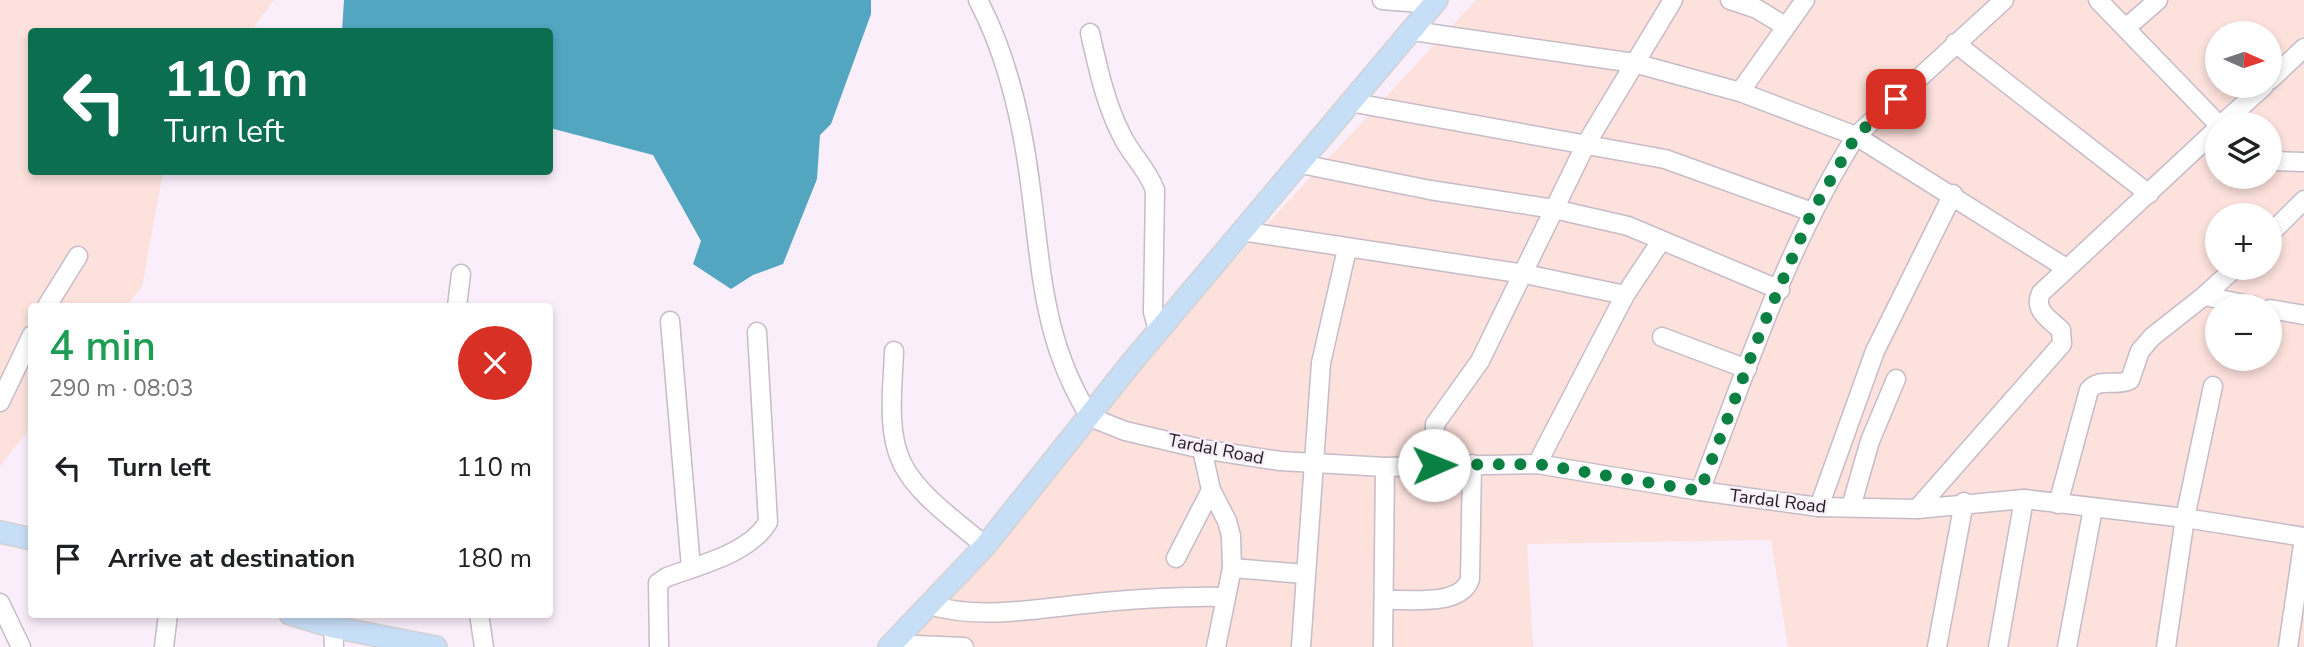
<!DOCTYPE html>
<meta charset="utf-8">
<style>
body{margin:0;font-family:"Nunito Sans",sans-serif;background:#f6f6f6;color:#202124;height:100vh;display:flex;flex-direction:column;font-size:26px;white-space:nowrap}
*{box-sizing:border-box;margin:0}
p{font-size:23px;color:#757577}
.icon{flex:none;width:38px;height:38px;fill:none;stroke:currentColor;stroke-width:2;stroke-linecap:round;stroke-linejoin:round}
.map{position:relative;flex:1;overflow:hidden}
.drawer{position:absolute;left:28px;top:303px;width:525px;height:315px;display:flex;flex-direction:column;background:#fff;border-radius:7px;box-shadow:0 4px 10px #0003}
.drawer>*{flex:none}
.guide{position:absolute;left:28px;top:28px;width:525px;height:147px;border-radius:7px;box-shadow:0 4px 10px #0003;background:#0b6e4f;color:#fff;overflow:hidden}
.needle{width:46px;rotate:93deg}
.controls{position:absolute;left:2205px;top:21px;display:grid;gap:14px}
.controls a{display:grid;place-items:center;width:77px;height:77px;border-radius:50%;background:#fff;box-shadow:0 4px 10px #0003;font-size:35px}
.pin{position:absolute;display:grid;place-items:center;width:60px;height:60px;color:#fff;margin:-30px;border-radius:14px;box-shadow:0 4px 10px #0006}
.me{position:absolute;width:77px;margin:-38px;rotate:89deg;stroke-linejoin:round;filter:drop-shadow(0 0 5px #0008)}
.turn{display:flex;align-items:center;gap:24px;height:147px;padding:0 21px;font-size:32px}
.turn .icon{width:91px;height:91px;stroke-width:2.5}
.turn b{display:block;font-size:49px;line-height:60px}
.round{display:grid;place-items:center;flex:none;width:74px;height:74px;border-radius:37px;background:#f6f6f6}
.headline{display:flex;align-items:center;justify-content:space-between;height:119px;padding:0 21px}
h1{font-size:42px;font-weight:600;line-height:52px;color:#1e9e55}
ul{padding:0;list-style:none}
li{display:flex;align-items:center;gap:21px;height:91px;padding:0 21px}
li div{flex:1}
li b{display:block;font-size:26px}
li em{font-style:normal}
.map>svg:first-child{display:block}
.industrial{fill:#fce1dc;fill-rule:evenodd}
.water{fill:#52a6c0}
.lines{fill:none;stroke-linecap:round;stroke-linejoin:round}
.minor-casing{stroke:#c6bbc7;stroke-width:21}
.major-casing{stroke:#d3d2d3;stroke-width:24}
.minor{stroke:#fff;stroke-width:18}
.major{stroke:#c7def7;stroke-width:21}
.route{stroke:#0b8043;stroke-width:12;stroke-dasharray:0 21.6}
.labels{text-anchor:middle;stroke-width:5;stroke-linejoin:round;paint-order:stroke}
.street-label{font-size:18px;fill:#211d21;stroke:#f9eefa}
</style>
<div class="map">
<svg width="2304" height="647" viewBox="0 0 2304 647">
<rect width="100%" height="100%" fill="#f9eefa"/>
<!-- industrial -->
<g class="industrial">
<path d="M0,0H274L251,31L32,32V172H163L142,287L126,306H32L31,427L0,466Z"/>
<path d="M1476,0H2304V647H1788L1771,540L1527,544L1533,647H906L1159,340ZM2217,33H2270V86H2217ZM2217,124H2270V177H2217ZM2217,215H2270V268H2217ZM2217,306H2270V359H2217Z"/>
</g>
<!-- water -->
<path class="water" d="M344,0H871V14L831,124L820,135L817,179L783,264L753,275L731,289L693,264L701,241L653,155L550,128V32H376L375,28L366,31H342Z"/>
<g class="lines">
<defs>
<g id="minor">
<path d="M978,0C1008,57 1022,120 1030,183C1042,270 1042,340 1090,417L1125,431L1202,449L1280,461L1385,467L1537,464L1700,491L1819,507L1917,509L2024,499L2185,518L2304,537"/>
<path d="M1382,0L1434,4"/>
<path d="M1730,0L1757,9L1785,26"/>
<path d="M2098,0L2218,124"/>
<path d="M2126,28L2158,0"/>
<path d="M1413,31L1634,63L1740,92L1856,136L2066,268"/>
<path d="M1090,33C1098,68 1105,102 1121,134C1130,154 1147,168 1155,190L1153,312L1158,331"/>
<path d="M1955,43L2149,194"/>
<path d="M2270,80L2304,48"/>
<path d="M1740,92L1805,0"/>
<path d="M1349,102L1665,159L1812,212"/>
<path d="M2222,124L2264,86"/>
<path d="M2270,161L2304,162"/>
<path d="M1301,164L1430,190L1554,209L1628,226L1780,290"/>
<path d="M1241,231L1525,274L1625,295"/>
<path d="M2270,234L2304,200"/>
<path d="M2235,268L2204,296L2254,306"/>
<path d="M47,306L78,256"/>
<path d="M457,306L461,274"/>
<path d="M2270,309L2304,315"/>
<path d="M670,321L691,568"/>
<path d="M1662,337L1747,369"/>
<path d="M894,351C893,386 886,430 902,463C918,496 958,522 985,546"/>
<path d="M0,402L32,335"/>
<path d="M1202,449L1211,490L1227,521L1231,536L1232,568L1216,647"/>
<path d="M1537,464L1625,295L1661,241"/>
<path d="M1434,465L1435,424L1480,361L1586,144L1673,0"/>
<path d="M1700,491C1746,371 1787,245 1856,136L2004,0"/>
<path d="M2058,504L2089,390C2100,377 2116,387 2130,380L2140,351L2152,337L2204,296"/>
<path d="M1819,507L1875,351L1953,194"/>
<path d="M1851,507L1870,441L1896,379"/>
<path d="M1917,509L2062,344L2061,330C2049,319 2033,310 2041,293L2217,129"/>
<path d="M1176,558L1211,490"/>
<path d="M1232,568L1305,574"/>
<path d="M1384,600C1409,599 1461,607 1470,579L1472,464"/>
<path d="M0,603L21,647"/>
<path d="M929,605C981,620 1033,609 1085,604C1133,599 1178,596 1226,597"/>
<path d="M479,614L484,647"/>
<path d="M333,627L334,647"/>
<path d="M892,644L964,647"/>
<path d="M164,647L168,614"/>
<path d="M659,647L658,583L667,577C700,565 750,553 768,522L757,332"/>
<path d="M1301,647L1321,363L1347,249"/>
<path d="M1383,647L1385,467"/>
<path d="M1937,647L1964,502"/>
<path d="M1998,647L2024,499"/>
<path d="M2067,647L2093,508"/>
<path d="M2166,647L2185,518L2213,386"/>
<path d="M2288,647L2304,538"/>
</g>
<g id="major">
<path d="M0,532L32,539"/>
<path d="M290,614L333,627L436,647"/>
<path d="M889,647L985,546L1132,362L1437,0"/>
</g>
</defs>
<!-- minor casing -->
<use href="#minor" class="minor-casing"/>
<!-- major casing -->
<use href="#major" class="major-casing"/>
<!-- minor -->
<use href="#minor" class="minor"/>
<!-- major -->
<use href="#major" class="major"/>
</g>
<g class="lines">
<!-- route -->
<path class="route" d="M1434,465L1537,464L1700,491L1762,328L1812,212L1856,136L1896,99"/>
</g>
<g class="labels">
<!-- street labels -->
<g class="street-label">
<text transform="translate(1216 449) rotate(11)" y="6">Tardal Road</text>
<text transform="translate(1778 501) rotate(7)" y="6">Tardal Road</text>
</g>
</g>
</svg>
<div class="controls">
<a><svg class="needle" viewBox="-14 -14 28 28"><path d="M0-13l5 13h-10z" fill="#e53935"/><path d="M0 13l5-13h-10z" fill="#757577"/></svg></a>
<a><svg class="icon" aria-label="layers" viewBox="0 0 24 24"><path d="M12 4l9 5-9 5-9-5zM3 14l9 5 9-5"/></svg></a>
<a>+</a>
<a>−</a>
</div>
<div class="pin" style="left:1896px;top:99px;background:#d93025"><svg class="icon" aria-label="arrive" viewBox="0 0 24 24"><path d="M6 21V4h12l-3 4 3 4H6"/></svg></div>
<svg class="me" style="left:1434px;top:465px" viewBox="-20 -20 40 40"><circle r="19" fill="#fff"/><path d="M0-13L10 11 0 6-10 11z" fill="#0b8043"/></svg>
<div class="guide">
<div class="turn"><svg class="icon" aria-label="left" viewBox="0 0 24 24"><path d="M17 20v-9H6M10 6l-5 5 5 5"/></svg><div><b>110 m</b>Turn left</div></div>
</div>
<section class="drawer">
<div class="headline"><div><h1>4 min</h1><p>290 m · 08:03</p></div><a class="round" style="background:#d93025;color:#fff"><svg class="icon" aria-label="close" viewBox="0 0 24 24"><path d="M6 6l12 12M18 6L6 18"/></svg></a></div>
<ul>
<li><svg class="icon" aria-label="left" viewBox="0 0 24 24"><path d="M17 20v-9H6M10 6l-5 5 5 5"/></svg><div><b>Turn left</b></div><em>110 m</em></li>
<li><svg class="icon" aria-label="arrive" viewBox="0 0 24 24"><path d="M6 21V4h12l-3 4 3 4H6"/></svg><div><b>Arrive at destination</b></div><em>180 m</em></li>
</ul>
</section>
</div>
